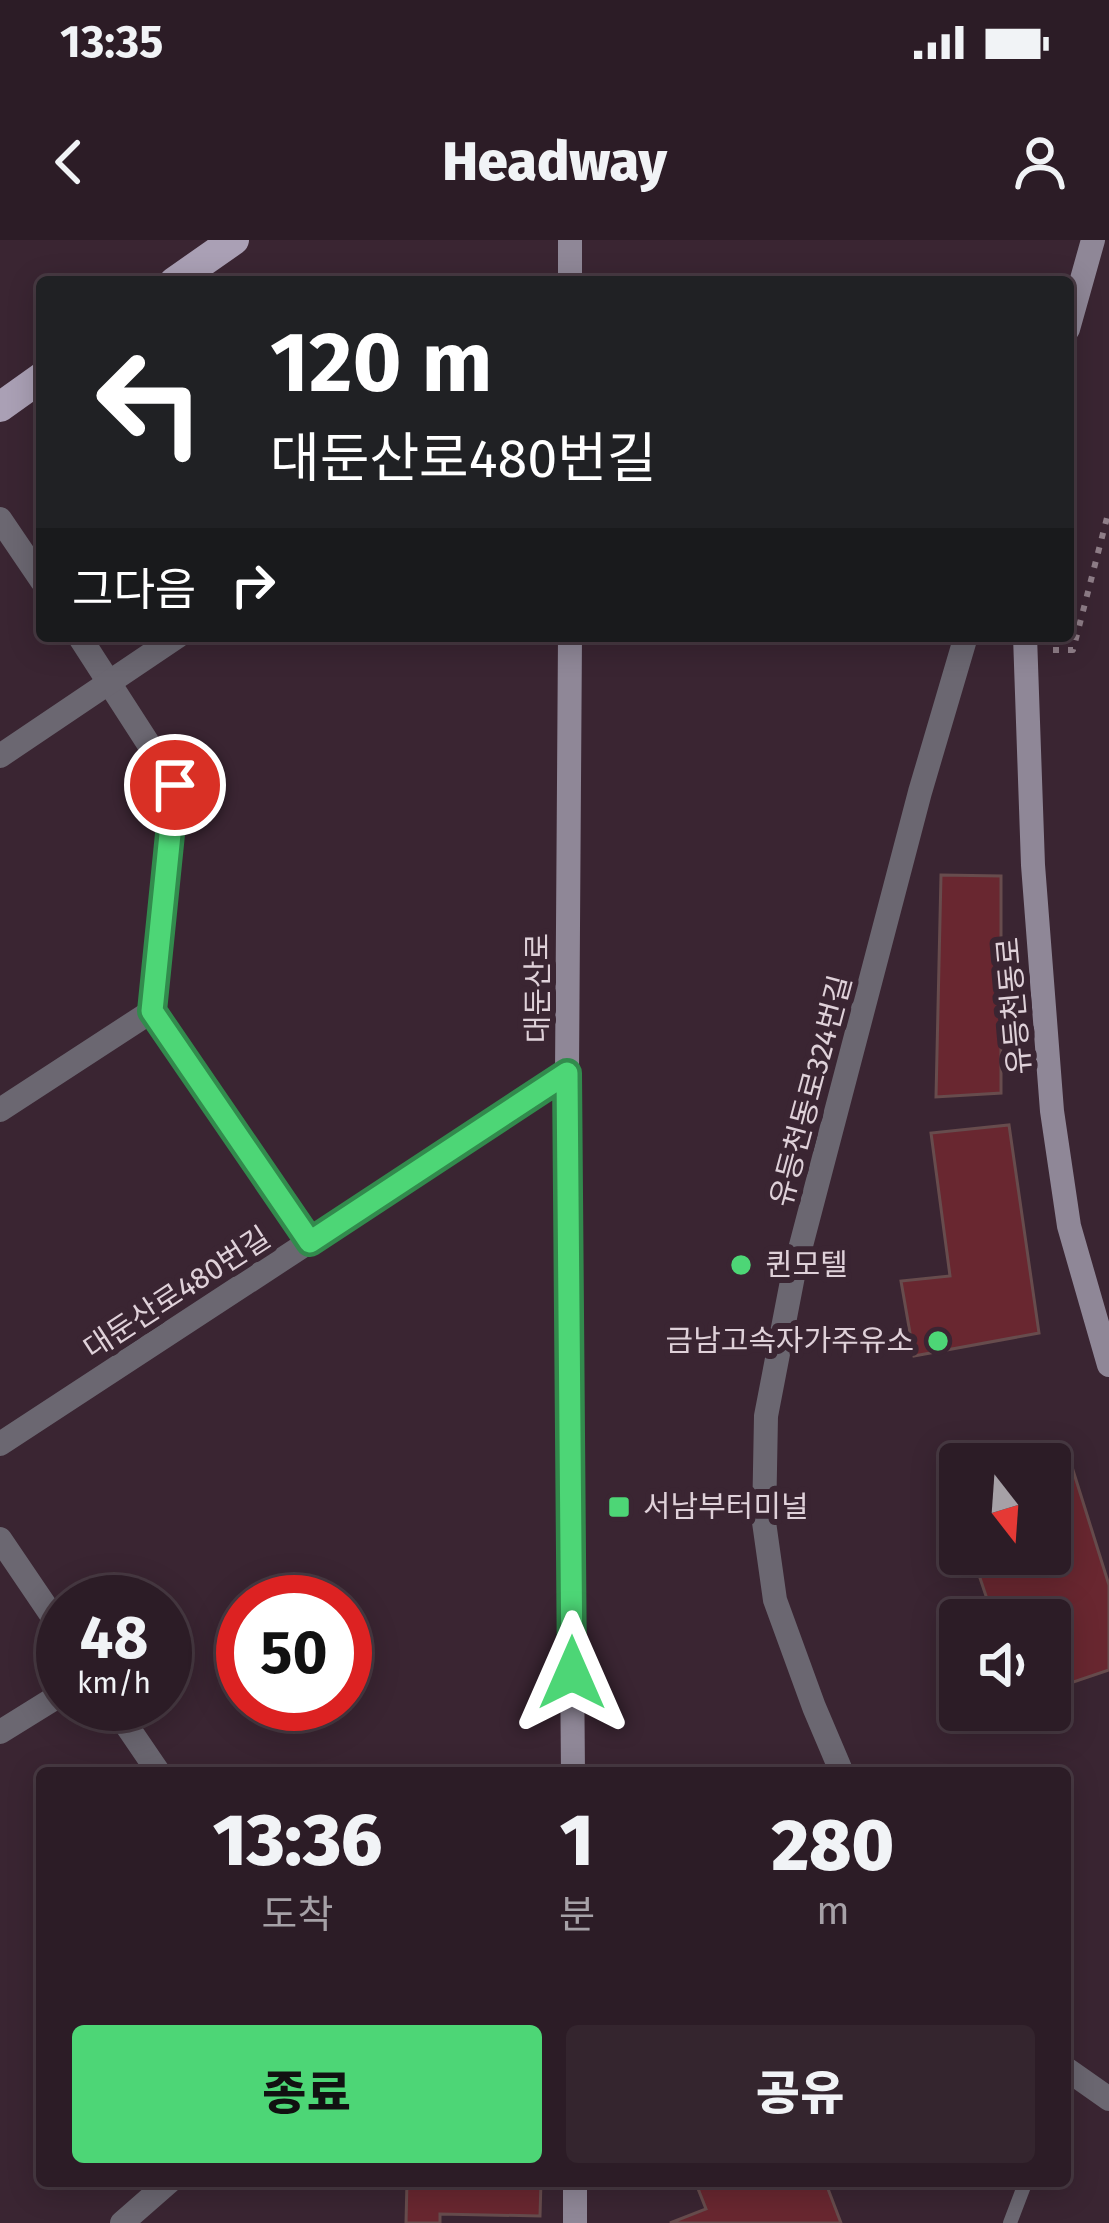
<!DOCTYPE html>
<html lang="ko">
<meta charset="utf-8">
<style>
body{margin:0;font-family:"Fira Sans","Noto Sans KR",sans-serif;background:#34252e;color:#f1f3f6;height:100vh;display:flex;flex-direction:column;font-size:45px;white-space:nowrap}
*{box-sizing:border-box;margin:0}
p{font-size:39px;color:#a6a1a7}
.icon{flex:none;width:66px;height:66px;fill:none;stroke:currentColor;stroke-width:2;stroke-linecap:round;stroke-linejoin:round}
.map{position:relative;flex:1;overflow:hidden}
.sheet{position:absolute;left:36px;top:1527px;width:1035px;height:420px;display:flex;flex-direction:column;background:#2c1c26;border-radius:12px;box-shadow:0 6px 30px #0003,0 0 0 3px #483a43}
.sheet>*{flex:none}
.guide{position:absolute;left:36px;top:36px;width:1038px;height:366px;border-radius:12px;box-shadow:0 6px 30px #0003,0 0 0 3px #483a43;background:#202124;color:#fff;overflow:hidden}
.needle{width:78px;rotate:163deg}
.tools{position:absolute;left:939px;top:1203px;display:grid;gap:24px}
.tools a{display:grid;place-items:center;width:132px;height:132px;border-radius:12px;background:#2c1c26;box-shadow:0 6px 30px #0003,0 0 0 3px #483a43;font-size:60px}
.speed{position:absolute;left:36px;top:1335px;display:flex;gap:24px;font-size:60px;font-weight:700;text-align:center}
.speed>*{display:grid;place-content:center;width:156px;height:156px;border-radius:50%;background:#2c1c26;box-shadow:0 6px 30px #0003,0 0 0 3px #483a43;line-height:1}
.speed small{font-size:30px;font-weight:400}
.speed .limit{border:18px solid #d22;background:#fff;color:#111}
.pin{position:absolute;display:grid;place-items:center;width:102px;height:102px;color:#fff;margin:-51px;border:6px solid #fff;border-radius:50%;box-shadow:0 3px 12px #0007}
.me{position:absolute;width:132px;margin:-66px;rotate:0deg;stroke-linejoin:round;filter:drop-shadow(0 0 9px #0008)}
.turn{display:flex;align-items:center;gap:42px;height:252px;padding:0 36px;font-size:54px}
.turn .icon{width:156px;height:156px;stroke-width:2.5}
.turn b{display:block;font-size:84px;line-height:102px}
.then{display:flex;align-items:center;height:114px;padding:0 36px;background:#0003;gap:24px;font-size:45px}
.eta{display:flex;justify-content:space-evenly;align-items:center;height:204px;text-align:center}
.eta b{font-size:72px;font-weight:800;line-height:84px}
.primary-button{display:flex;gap:24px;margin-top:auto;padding:24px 36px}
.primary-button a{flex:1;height:138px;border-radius:12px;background:#4dd676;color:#111;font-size:48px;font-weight:800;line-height:138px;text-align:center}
.primary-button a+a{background:#34252e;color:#f1f3f6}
.status{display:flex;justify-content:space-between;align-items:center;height:84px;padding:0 60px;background:#2c1c26;direction:ltr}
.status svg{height:33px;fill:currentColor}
header{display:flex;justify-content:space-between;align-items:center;height:156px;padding:0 36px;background:#2c1c26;font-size:54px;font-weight:800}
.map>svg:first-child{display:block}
.building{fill:#692730;stroke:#674c4d;stroke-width:3}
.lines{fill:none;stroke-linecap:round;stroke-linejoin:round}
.path{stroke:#8f7e88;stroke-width:6;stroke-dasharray:6 9;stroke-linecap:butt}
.service{stroke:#6b6771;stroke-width:14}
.minor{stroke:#6b6771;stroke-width:24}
.secondary{stroke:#8f8797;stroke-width:24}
.primary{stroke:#aaa0b5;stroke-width:30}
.route-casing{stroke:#328b4d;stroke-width:30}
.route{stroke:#4dd676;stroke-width:21}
.poi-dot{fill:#4dd676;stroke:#3a2532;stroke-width:4.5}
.labels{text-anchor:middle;stroke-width:12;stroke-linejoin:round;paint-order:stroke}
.street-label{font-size:30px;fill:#dfd1d9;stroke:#3a2532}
.poi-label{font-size:30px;fill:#dfd1d9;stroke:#3a2532;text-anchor:start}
</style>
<div class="status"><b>13:35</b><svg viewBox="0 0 49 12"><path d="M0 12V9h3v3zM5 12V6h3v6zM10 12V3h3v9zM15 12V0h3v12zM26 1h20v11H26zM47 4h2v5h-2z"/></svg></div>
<header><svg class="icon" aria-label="back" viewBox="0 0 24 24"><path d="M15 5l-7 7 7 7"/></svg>Headway<svg class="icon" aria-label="person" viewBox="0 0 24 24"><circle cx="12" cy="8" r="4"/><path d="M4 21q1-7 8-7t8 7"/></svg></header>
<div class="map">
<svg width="1109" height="1983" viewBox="0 0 1109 1983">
<rect width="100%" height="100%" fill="#3a2532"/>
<!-- building -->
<g class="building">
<path d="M941,635L1001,636V853L936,857Z"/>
<path d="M1009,885L1039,1093L914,1116L901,1041L950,1036L931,893Z"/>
<path d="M1067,1211L1109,1345V1430L1050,1450V1380H994L972,1314H1050V1224H1029Z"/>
<path d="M407,1941H541L540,1976L440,1974V1983H406Z"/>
<path d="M695,1941H825L841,1983H670L706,1969Z"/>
</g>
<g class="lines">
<!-- path -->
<path class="path" d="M1053,410H1073L1109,270"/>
<!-- service -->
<path class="service" d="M1010,1983L1026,1941"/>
<!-- minor -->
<g class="minor">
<path d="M0,279L42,341"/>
<path d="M79,396L175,545L152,771L310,1002"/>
<path d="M0,516L178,396"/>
<path d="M0,870L152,771"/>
<path d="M0,1204L567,833"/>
<path d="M0,1299L63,1392"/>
<path d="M112,1464L159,1533"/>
<path d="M0,1492L63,1453"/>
<path d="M842,1533L814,1467L775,1360L764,1282L766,1176L793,1036L920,552L966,396"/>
<path d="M1065,1828L1109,1859"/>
<path d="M122,1983L170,1941"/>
</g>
<!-- secondary -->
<g class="secondary">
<path d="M570,0V42"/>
<path d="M1068,89L1093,0"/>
<path d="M570,396L567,833L573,1533"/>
<path d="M1025,396L1033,625L1052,871L1069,986L1109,1125"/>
<path d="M575,1941V1983"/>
</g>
<!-- primary -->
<g class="primary">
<path d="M174,42L234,0"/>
<path d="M0,167L42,137"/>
</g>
</g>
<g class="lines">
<defs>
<path id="route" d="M175,545L152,771L310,1002L567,833L572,1433"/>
</defs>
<!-- route casing -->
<use href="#route" class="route-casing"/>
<!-- route -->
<use href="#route" class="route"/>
</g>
<!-- markers -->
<g class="poi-dot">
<circle cx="741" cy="1025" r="12"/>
<circle cx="938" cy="1101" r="12"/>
<rect x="607" y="1255" width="24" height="24" rx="6"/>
</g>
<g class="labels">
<!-- street labels -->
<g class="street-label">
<text transform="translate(538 748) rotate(-90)" y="10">대둔산로</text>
<text transform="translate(1014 766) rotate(-95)" y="10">유등천동로</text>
<text transform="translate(811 851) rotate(-75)" y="10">유등천동로324번길</text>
<text transform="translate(177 1053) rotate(-33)" y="10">대둔산로480번길</text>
</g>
<!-- poi labels -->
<g class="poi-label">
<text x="765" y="1035">퀸모텔</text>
<text x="914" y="1111" text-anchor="end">금남고속자가주유소</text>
<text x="643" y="1277">서남부터미널</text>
</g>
</g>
</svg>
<div class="tools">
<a><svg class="needle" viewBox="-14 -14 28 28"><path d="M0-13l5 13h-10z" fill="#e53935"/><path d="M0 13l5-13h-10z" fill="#a6a1a7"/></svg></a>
<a><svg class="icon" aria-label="sound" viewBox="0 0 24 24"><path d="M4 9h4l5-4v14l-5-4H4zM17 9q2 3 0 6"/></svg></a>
</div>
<div class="speed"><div>48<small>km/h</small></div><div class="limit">50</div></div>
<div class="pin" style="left:175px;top:545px;background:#d93025"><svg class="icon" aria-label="arrive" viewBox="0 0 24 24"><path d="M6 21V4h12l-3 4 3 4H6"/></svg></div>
<svg class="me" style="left:572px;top:1433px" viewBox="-20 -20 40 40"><path d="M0-17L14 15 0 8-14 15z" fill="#4dd676" stroke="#fff" stroke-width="4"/></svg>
<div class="guide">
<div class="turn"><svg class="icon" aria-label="left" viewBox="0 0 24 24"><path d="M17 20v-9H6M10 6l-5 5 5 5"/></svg><div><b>120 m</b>대둔산로480번길</div></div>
<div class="then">그다음<svg class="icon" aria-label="right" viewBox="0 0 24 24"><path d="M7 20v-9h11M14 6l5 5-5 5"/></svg></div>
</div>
<section class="sheet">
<div class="eta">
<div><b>13:36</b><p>도착</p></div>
<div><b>1</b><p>분</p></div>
<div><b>280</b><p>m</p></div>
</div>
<div class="primary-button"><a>종료</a><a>공유</a></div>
</section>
</div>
